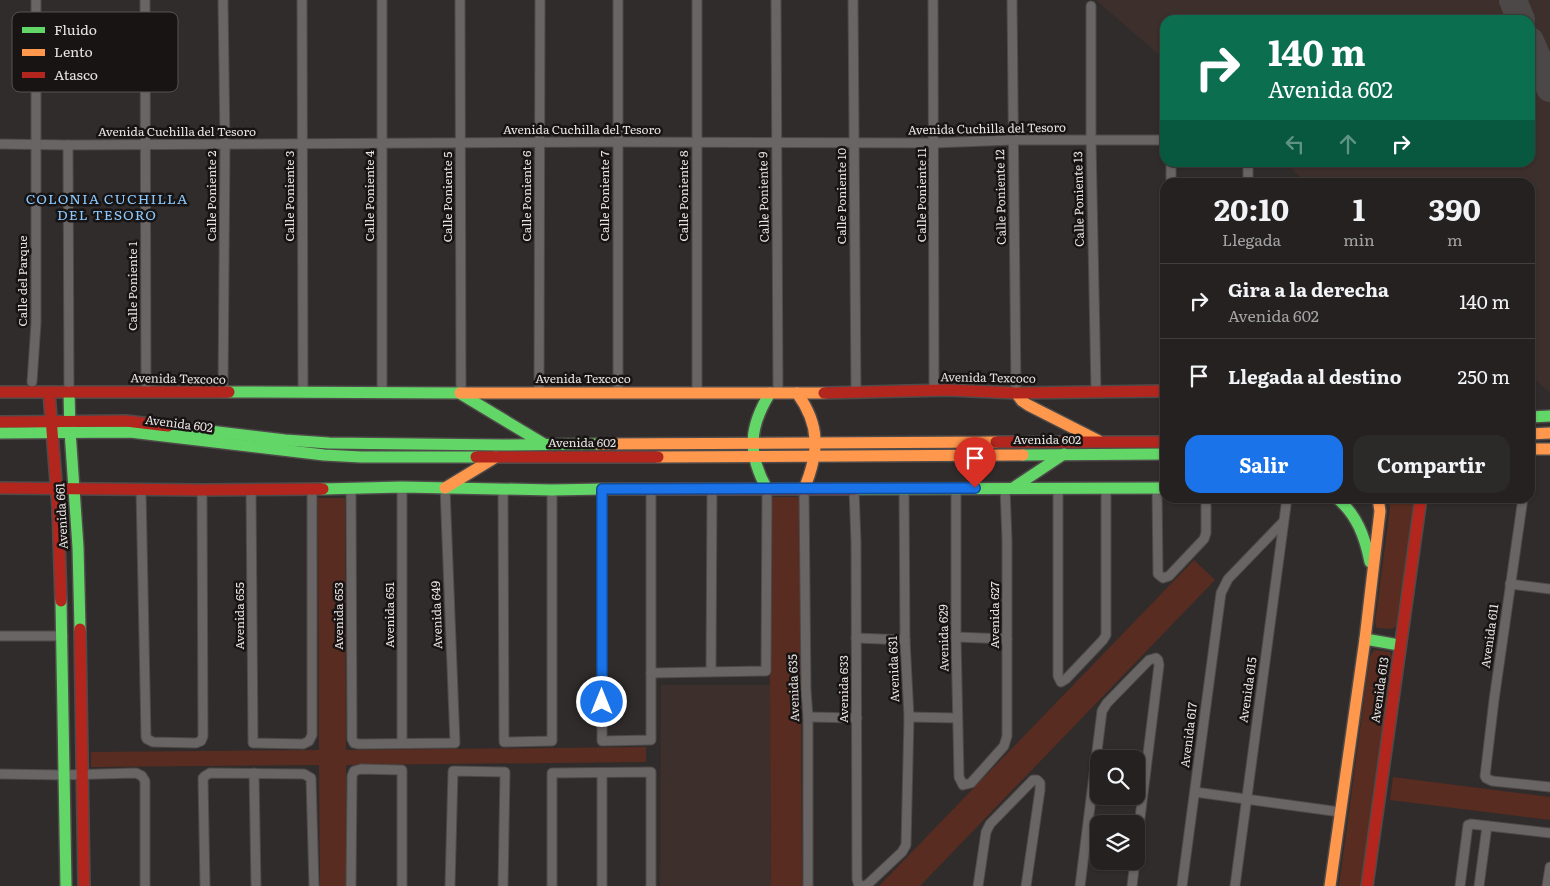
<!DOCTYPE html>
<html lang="es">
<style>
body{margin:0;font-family:Literata,serif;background:#2c2929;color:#f1f3f6;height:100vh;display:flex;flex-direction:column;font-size:19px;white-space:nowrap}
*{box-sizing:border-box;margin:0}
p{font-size:16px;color:#a3a3a5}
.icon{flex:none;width:28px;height:28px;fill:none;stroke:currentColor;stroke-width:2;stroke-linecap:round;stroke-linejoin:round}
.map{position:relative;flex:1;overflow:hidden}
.panel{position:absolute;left:1160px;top:178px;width:375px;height:325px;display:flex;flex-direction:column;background:#242120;border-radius:15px;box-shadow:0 1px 4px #0004,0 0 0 1px #413e3e}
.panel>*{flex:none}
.hud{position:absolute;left:1160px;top:15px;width:375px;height:152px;border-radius:15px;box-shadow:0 1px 4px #0004,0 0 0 1px #413e3e;background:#0b6e4f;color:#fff;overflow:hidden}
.controls{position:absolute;left:1090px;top:750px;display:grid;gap:10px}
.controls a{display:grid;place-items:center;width:55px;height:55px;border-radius:10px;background:#242120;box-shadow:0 1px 4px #0004,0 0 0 1px #413e3e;font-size:25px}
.pin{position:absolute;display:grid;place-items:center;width:42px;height:42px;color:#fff;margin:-51px -21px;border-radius:50% 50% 50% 0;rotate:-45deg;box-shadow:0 0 5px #0007}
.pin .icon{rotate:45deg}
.me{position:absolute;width:55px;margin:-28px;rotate:0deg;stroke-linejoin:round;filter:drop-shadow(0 0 4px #0008)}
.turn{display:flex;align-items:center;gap:18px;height:105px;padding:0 25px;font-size:22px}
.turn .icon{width:65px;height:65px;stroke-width:2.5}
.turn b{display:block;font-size:35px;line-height:42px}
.lanes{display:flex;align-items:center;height:48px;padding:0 25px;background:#0003;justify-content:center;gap:25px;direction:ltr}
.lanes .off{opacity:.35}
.eta{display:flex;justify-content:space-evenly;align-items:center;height:85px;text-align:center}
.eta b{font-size:30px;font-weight:700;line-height:35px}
.cta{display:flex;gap:10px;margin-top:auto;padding:10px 25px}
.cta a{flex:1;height:58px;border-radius:15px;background:#1a73e8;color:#fff;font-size:20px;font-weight:700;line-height:58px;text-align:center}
.cta a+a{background:#2c2929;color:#f1f3f6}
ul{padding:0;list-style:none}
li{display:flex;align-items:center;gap:15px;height:75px;padding:0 25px;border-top:1px solid #413e3e}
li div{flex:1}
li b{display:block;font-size:19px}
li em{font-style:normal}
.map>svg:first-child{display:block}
.built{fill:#3d2f2b}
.green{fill:#582c21}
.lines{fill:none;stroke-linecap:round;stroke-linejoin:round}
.taxiway{stroke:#4c4848;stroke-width:28}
.street-casing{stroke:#4e4a49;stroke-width:11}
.fast-casing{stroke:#4e4a49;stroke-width:14}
.slow-casing{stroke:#4e4a49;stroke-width:14}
.jam-casing{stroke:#4e4a49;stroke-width:14}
.street{stroke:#696564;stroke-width:9}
.fast{stroke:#63d668;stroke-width:11}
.slow{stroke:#ff974d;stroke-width:11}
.jam{stroke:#b3261e;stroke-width:11}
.route-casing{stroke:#114b97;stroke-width:12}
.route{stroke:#1a73e8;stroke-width:9}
.labels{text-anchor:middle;stroke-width:5;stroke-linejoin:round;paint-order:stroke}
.street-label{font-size:12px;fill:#e8e2e1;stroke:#181413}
.neighbourhood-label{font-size:14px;letter-spacing:1px;fill:#8ac9ff;stroke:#181413}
.key{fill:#181413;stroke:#565251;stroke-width:1}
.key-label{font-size:14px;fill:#e8e2e1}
</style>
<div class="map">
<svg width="1550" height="886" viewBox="0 0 1550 886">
<rect width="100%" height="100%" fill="#302c2b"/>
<!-- built -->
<g class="built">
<path d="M1096,0H1550V393L1530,375V182H1307L1284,163L1530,162V20H1165V60Z"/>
<path d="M661,685H770L771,886H660Z"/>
</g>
<!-- green -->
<g class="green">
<path d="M769,497H800L802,886H771Z"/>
<path d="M318,498H345L346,750L646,747V762L346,765L347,886H320L319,765L91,767V752L319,750Z"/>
<path d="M1388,498H1415L1396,626L1392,629L1377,628L1375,623L1390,508Z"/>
<path d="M1194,560L1215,580L920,886H879Z"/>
<path d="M1375,650L1390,652L1393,659L1361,886H1339L1370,656Z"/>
<path d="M1393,777L1550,797V820L1390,800Z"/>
</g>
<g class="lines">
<!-- taxiway -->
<g class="taxiway">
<path d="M1513,0L1521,20"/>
<path d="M1530,41L1550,88"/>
</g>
<defs>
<g id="street">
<path d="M145,0L146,392"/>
<path d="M223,0L225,144L223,393"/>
<path d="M302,0L303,392"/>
<path d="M382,0V393"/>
<path d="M460,0L461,394"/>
<path d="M697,0V392"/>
<path d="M776,0L778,393"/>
<path d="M853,0L856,392"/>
<path d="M933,0L934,391"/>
<path d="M1012,0L1016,393"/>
<path d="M1091,6V140L1096,391"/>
<path d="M0,144L68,145L618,142L934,143L1013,140H1165"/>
<path d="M68,145L69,392"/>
<path d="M1171,162V182"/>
<path d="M1248,162V182"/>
<path d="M32,382L36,323V0"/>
<path d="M539,393L540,0"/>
<path d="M618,393V0"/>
<path d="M1157,488L1158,574L1163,578L1169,576L1204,539L1206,533V498"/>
<path d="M351,489L352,739L354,743L359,744L455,743L445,488"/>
<path d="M503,489L504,742L552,741V490"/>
<path d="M602,489V741L651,740V488"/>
<path d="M804,489L806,690L808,717V886"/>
<path d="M854,489L856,542L857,879L858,883L861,886H865L869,883L902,852L906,845L909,717L905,640L904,489"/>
<path d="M956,489V637L959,777L963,785L971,783L1004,746L1007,736V540L1005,488"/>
<path d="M1058,489V676L1061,682L1066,679L1103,640L1106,635V488"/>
<path d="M141,490L146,737L147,739L153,742L196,743L201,741L203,736L202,490"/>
<path d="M251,490L253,743L303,744L309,741L312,735V489"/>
<path d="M1523,498L1494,700L1485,776L1486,778L1492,781L1550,787"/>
<path d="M1510,584L1550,589"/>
<path d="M0,636H63"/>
<path d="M956,637L1007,639"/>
<path d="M856,638L905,640"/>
<path d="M711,671L712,488"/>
<path d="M651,673L766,671L767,489"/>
<path d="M808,717L857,718"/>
<path d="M909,717L957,718"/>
<path d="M402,743V487"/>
<path d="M254,773L256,886"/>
<path d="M602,773V886"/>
<path d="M0,774L64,775L136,773L142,776L145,781V886"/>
<path d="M1195,792L1340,812"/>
<path d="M205,886L203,778L205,776L210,773L304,774L311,778L314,886"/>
<path d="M351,886L352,776L354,771L361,769L402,770V886"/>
<path d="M450,886L453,771L505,772L503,886"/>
<path d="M552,886V773L651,772V886"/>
<path d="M978,886L986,832L990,824L1033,780H1037L1040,783V790L1026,886"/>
<path d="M1080,886L1102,711L1107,703L1149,660L1156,658L1158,660L1159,665L1136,850"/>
<path d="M1132,886L1135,861"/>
<path d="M1182,886L1221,593L1228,579L1283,522"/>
<path d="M1235,886L1287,498"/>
<path d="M1460,886L1468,825L1471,824L1550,833"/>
<path d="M1479,886L1487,826"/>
<path d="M1547,886L1550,867"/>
</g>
<g id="fast">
<path d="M69,392L70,431L78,547L80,629"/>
<path d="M229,392L460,393"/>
<path d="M461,394L544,444"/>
<path d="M1530,417L1550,416"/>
<path d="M168,426L285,440L329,443L502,445L598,444"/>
<path d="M0,433L130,432L324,455L361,457H476"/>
<path d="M1023,455L1165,454"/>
<path d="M1013,488L1064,454"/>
<path d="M323,489L402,487L552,490L603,489"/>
<path d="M767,489C747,453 749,427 770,393"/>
<path d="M857,489L1165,488"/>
<path d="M1337,498C1357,515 1365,537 1370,562"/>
<path d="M61,601L66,886"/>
<path d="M1365,639L1399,645"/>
</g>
<g id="slow">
<path d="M460,393H824"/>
<path d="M797,393C821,426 819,453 804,489"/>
<path d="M1016,393L1022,401L1028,405L1099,441"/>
<path d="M1530,434L1550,433"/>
<path d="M598,444L996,442"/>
<path d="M1530,449H1550"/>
<path d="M658,457L1023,455"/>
<path d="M445,488L496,457"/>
<path d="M1330,886L1365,639L1380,511L1378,498"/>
</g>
<g id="jam">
<path d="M0,392H229"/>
<path d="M49,392L58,508L61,601"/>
<path d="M824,393L948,390L1016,393L1165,391"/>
<path d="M0,422L126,421L168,426"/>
<path d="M996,442H1165"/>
<path d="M476,457H658"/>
<path d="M0,488L202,490L323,489"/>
<path d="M603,489H857"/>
<path d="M80,629L84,886"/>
<path d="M1367,886L1421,498"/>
</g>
</defs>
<!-- street casing -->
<use href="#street" class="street-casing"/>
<!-- fast casing -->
<use href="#fast" class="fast-casing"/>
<!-- slow casing -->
<use href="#slow" class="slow-casing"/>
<!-- jam casing -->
<use href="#jam" class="jam-casing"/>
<!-- street -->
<use href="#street" class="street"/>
<!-- fast -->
<use href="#fast" class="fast"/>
<!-- slow -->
<use href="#slow" class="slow"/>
<!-- jam -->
<use href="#jam" class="jam"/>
</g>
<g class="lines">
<defs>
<path id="route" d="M602,702V489L975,488"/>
</defs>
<!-- route casing -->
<use href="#route" class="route-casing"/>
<!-- route -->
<use href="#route" class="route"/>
</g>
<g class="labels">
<!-- street labels -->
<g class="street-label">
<text transform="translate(987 129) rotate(-1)" y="4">Avenida Cuchilla del Tesoro</text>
<text x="582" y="134">Avenida Cuchilla del Tesoro</text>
<text x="177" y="136">Avenida Cuchilla del Tesoro</text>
<text transform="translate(922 195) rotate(-90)" y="4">Calle Poniente 11</text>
<text transform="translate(212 196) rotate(-90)" y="4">Calle Poniente 2</text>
<text transform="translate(290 196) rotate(-90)" y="4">Calle Poniente 3</text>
<text transform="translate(370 196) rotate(-90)" y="4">Calle Poniente 4</text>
<text transform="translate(527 196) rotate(-90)" y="4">Calle Poniente 6</text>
<text transform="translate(605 196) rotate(-90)" y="4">Calle Poniente 7</text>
<text transform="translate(684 196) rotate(-90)" y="4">Calle Poniente 8</text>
<text transform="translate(842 196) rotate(-90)" y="4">Calle Poniente 10</text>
<text transform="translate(448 197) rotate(-90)" y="4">Calle Poniente 5</text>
<text transform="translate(764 197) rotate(-91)" y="4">Calle Poniente 9</text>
<text transform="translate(1001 197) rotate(-91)" y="4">Calle Poniente 12</text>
<text transform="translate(1079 199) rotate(-91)" y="4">Calle Poniente 13</text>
<text transform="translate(23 281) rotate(-90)" y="4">Calle del Parque</text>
<text transform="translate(133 286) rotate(-90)" y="4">Calle Poniente 1</text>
<text transform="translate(988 378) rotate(1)" y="4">Avenida Texcoco</text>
<text transform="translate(178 379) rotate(1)" y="4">Avenida Texcoco</text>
<text x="583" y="383">Avenida Texcoco</text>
<text transform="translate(179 424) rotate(7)" y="4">Avenida 602</text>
<text x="1047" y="444">Avenida 602</text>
<text x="582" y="447">Avenida 602</text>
<text transform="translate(62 516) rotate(-93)" y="4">Avenida 661</text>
<text transform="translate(390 615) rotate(-90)" y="4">Avenida 651</text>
<text transform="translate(437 615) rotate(-92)" y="4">Avenida 649</text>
<text transform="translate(995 615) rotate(-90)" y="4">Avenida 627</text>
<text transform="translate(240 616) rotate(-90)" y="4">Avenida 655</text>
<text transform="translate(339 616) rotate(-90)" y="4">Avenida 653</text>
<text transform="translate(1490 636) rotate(-82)" y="4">Avenida 611</text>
<text transform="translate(944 638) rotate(-91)" y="4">Avenida 629</text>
<text transform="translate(894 669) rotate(-92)" y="4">Avenida 631</text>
<text transform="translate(794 688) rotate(-92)" y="4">Avenida 635</text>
<text transform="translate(844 689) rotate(-90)" y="4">Avenida 633</text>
<text transform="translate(1248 690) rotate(-82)" y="4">Avenida 615</text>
<text transform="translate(1380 690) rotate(-82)" y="4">Avenida 613</text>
<text transform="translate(1189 735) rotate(-83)" y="4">Avenida 617</text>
</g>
<!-- neighbourhood labels -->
<g class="neighbourhood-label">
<text x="107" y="204">COLONIA CUCHILLA<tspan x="107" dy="16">DEL TESORO</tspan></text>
</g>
</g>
<!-- legend -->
<rect x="12" y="12" width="166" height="80" rx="8" class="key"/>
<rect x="22" y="27" width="23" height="6" fill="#63d668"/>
<rect x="22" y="49" width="23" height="7" fill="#ff974d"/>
<rect x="22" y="72" width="23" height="6" fill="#b3261e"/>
<g class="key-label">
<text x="54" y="35">Fluido</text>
<text x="54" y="57">Lento</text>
<text x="54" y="80">Atasco</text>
</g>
</svg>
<div class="controls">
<a><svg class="icon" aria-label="search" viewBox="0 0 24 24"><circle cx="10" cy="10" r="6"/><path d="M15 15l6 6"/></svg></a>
<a><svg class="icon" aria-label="layers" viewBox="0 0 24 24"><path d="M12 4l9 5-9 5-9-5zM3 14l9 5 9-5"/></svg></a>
</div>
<div class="pin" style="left:975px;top:488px;background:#d93025"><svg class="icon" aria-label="arrive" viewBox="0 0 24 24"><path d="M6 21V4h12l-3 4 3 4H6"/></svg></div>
<svg class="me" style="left:602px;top:702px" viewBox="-20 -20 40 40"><circle r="17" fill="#1a73e8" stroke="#fff" stroke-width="3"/><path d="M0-11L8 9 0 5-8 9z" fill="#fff"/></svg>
<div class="hud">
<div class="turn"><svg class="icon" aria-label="right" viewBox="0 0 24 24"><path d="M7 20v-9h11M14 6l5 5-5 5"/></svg><div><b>140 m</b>Avenida 602</div></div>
<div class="lanes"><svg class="icon off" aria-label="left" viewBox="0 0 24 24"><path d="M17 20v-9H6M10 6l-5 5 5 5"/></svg><svg class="icon off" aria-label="ahead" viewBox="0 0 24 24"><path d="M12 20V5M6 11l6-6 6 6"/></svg><svg class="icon" aria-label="right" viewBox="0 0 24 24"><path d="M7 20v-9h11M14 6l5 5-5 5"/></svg></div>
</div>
<section class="panel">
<div class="eta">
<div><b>20:10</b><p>Llegada</p></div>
<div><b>1</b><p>min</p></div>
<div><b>390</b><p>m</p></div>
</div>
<ul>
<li><svg class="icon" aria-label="right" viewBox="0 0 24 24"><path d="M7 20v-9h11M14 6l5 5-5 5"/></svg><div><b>Gira a la derecha</b><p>Avenida 602</p></div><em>140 m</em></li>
<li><svg class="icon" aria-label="arrive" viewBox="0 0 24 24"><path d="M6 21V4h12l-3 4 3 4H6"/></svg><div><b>Llegada al destino</b></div><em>250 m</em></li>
</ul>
<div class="cta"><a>Salir</a><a>Compartir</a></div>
</section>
</div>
